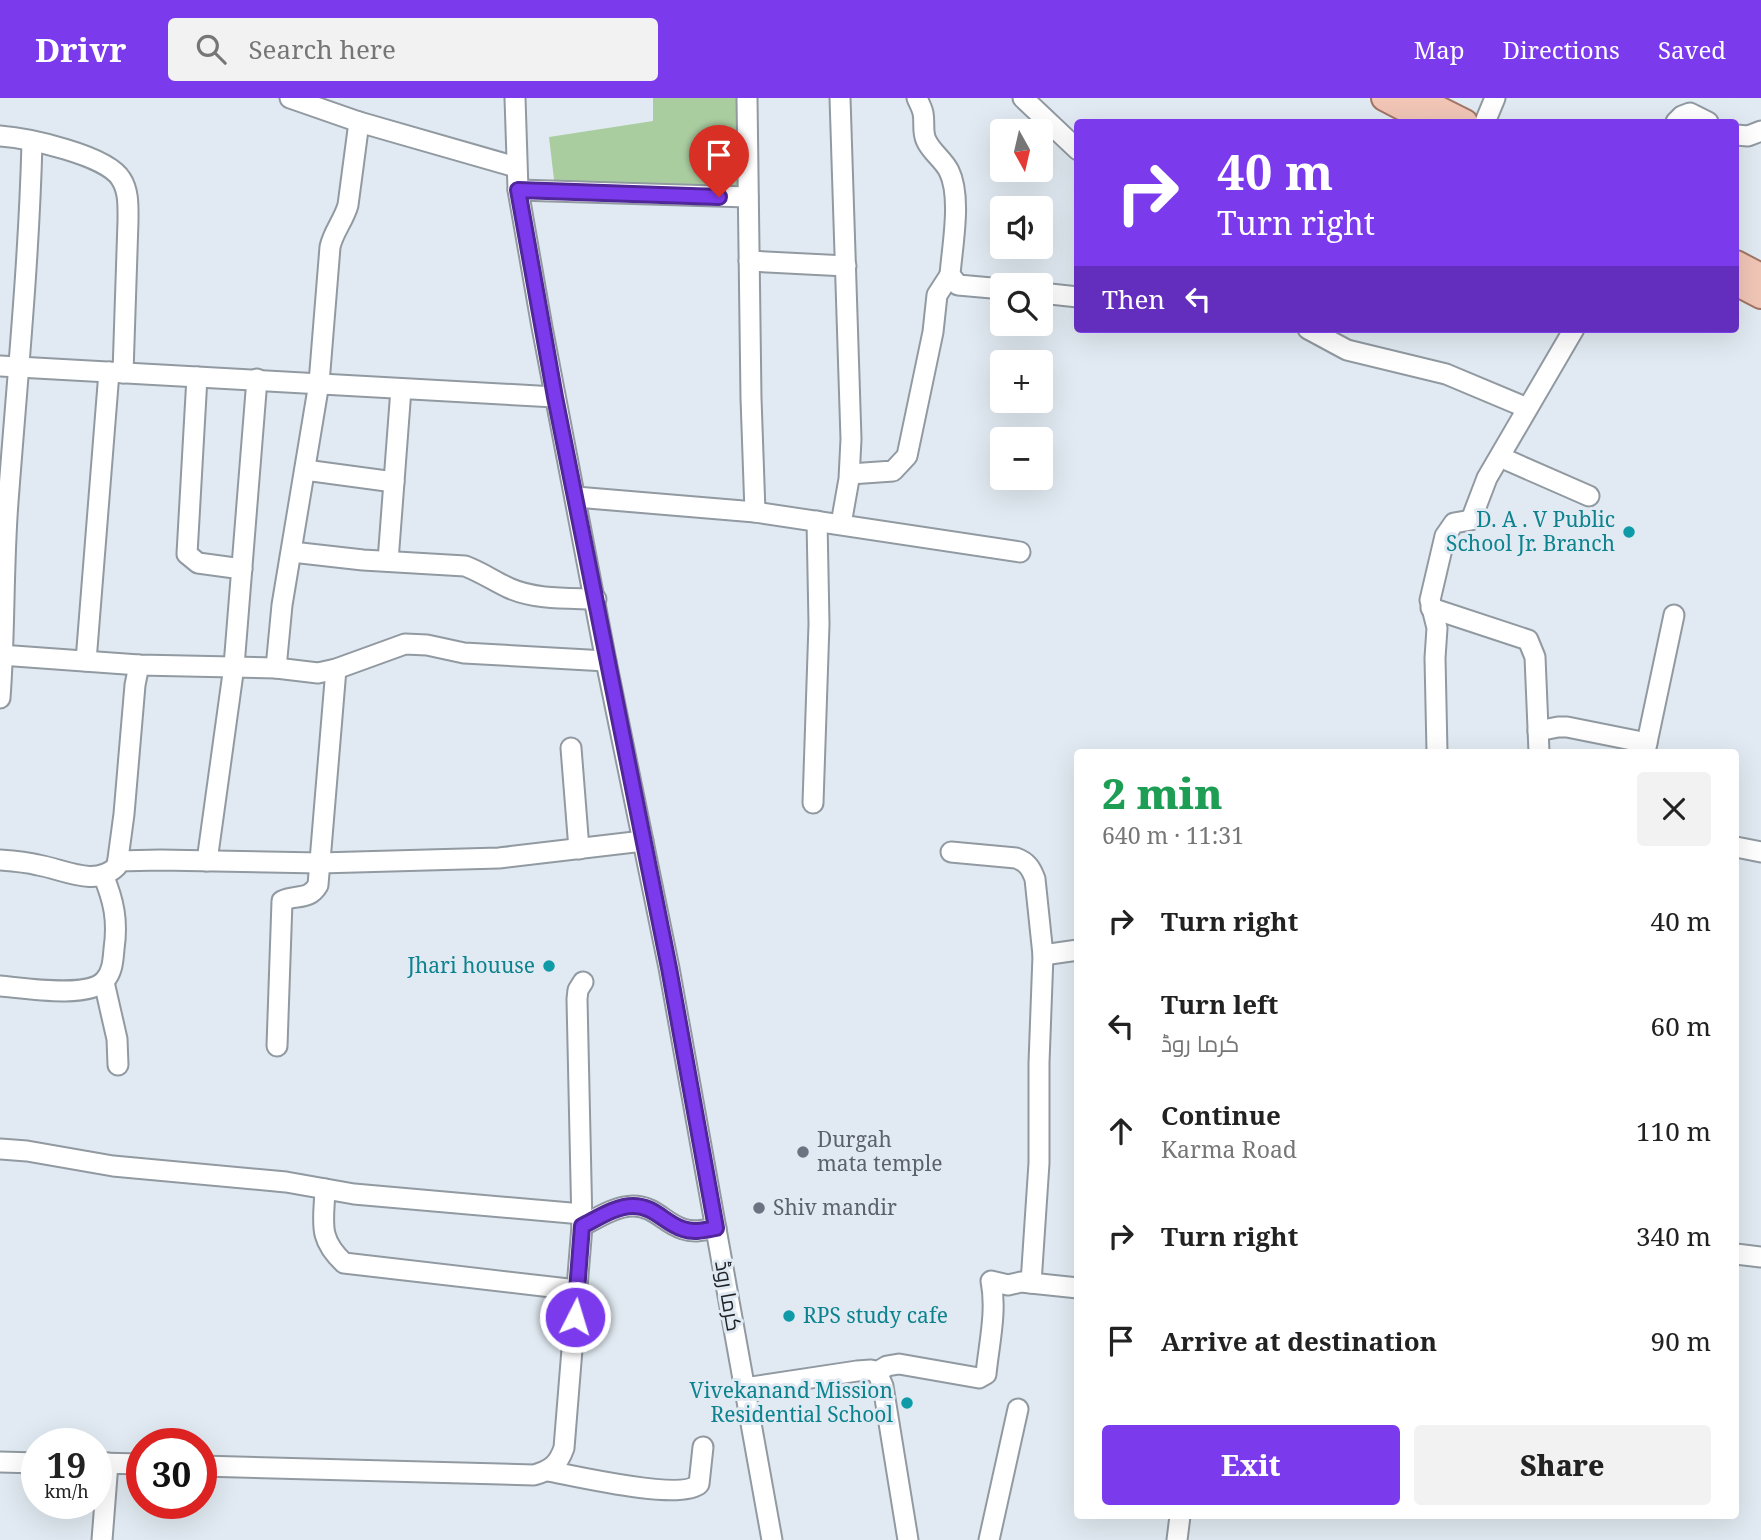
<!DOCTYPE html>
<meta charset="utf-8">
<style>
body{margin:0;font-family:"Noto Serif",Cairo,serif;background:#f2f2f2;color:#222;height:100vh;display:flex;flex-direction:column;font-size:26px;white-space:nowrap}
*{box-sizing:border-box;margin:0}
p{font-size:23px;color:#767676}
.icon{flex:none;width:38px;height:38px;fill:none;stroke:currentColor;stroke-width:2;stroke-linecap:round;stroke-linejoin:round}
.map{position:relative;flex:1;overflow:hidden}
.panel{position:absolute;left:1074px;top:651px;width:665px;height:770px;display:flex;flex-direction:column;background:#fff;border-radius:7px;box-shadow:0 7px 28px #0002}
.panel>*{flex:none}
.hud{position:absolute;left:1074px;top:21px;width:665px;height:214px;border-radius:7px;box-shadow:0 7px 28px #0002;background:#7c3aed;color:#fff;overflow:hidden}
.needle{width:46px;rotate:172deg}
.tools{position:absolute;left:990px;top:21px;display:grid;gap:14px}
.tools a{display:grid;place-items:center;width:63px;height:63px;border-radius:7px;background:#fff;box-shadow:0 7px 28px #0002;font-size:35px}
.speed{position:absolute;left:21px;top:1330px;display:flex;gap:14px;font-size:35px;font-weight:700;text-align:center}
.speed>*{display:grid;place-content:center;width:91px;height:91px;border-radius:50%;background:#fff;box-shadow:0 7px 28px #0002;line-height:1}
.speed small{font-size:18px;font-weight:400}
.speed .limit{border:10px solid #d22;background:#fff;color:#111}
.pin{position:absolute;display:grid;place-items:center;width:60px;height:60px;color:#fff;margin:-72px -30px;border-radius:50% 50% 50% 0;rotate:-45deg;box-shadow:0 0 7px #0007}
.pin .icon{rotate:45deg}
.me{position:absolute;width:77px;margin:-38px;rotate:5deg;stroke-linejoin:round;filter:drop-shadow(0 0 5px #0008)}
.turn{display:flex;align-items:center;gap:24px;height:147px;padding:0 28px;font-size:32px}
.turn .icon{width:91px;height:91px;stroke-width:2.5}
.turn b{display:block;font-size:49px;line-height:60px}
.then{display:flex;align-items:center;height:66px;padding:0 28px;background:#0003;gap:14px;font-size:26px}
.round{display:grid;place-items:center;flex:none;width:74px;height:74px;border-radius:7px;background:#f2f2f2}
.summary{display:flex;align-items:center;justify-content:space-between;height:119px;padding:0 28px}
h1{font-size:42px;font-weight:800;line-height:52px;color:#1e9e55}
.action{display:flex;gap:14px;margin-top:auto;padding:14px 28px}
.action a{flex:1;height:80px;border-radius:7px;background:#7c3aed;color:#fff;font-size:28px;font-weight:800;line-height:80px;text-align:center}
.action a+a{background:#f2f2f2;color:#222}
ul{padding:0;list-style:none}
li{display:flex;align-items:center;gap:21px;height:105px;padding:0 28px}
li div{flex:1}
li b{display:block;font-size:26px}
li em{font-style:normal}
header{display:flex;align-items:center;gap:42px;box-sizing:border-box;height:98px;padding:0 35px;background:#7c3aed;color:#fff}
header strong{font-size:33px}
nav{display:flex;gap:38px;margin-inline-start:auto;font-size:24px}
.search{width:490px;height:63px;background:#f2f2f2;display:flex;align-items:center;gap:18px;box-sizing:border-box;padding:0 24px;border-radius:7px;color:#767676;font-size:26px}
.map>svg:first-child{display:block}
.green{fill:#aacda0}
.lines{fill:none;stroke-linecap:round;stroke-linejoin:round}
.minor-casing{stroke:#9199a1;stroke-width:23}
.major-casing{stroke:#a27565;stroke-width:28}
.minor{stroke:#fff;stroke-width:19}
.major{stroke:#f1c6b7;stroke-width:24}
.route-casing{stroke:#51269a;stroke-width:18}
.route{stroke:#7c3aed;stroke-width:12}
.culture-dot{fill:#0f9aa8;stroke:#e1eaf2;stroke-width:2.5}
.worship-dot{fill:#6b7280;stroke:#e1eaf2;stroke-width:2.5}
.labels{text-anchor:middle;stroke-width:6;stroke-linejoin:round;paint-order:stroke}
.culture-label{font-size:21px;fill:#0d838f;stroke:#e1eaf2;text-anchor:end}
.worship-label{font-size:21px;fill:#5b616d;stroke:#e1eaf2;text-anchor:start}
.street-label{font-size:21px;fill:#212427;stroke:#e1eaf2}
</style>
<header>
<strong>Drivr</strong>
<div class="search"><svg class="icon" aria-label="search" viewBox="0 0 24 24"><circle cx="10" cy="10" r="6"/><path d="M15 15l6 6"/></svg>Search here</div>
<nav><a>Map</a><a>Directions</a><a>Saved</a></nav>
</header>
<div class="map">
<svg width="1761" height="1442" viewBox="0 0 1761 1442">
<rect width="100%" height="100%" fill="#e1eaf2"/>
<!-- green -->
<path class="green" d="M653,0H747L748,99L555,90L549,39L653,23Z"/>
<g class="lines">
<defs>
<g id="minor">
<path d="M290,0L359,24L516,69"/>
<path d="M515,0L518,92L542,229L606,563L669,870L772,1442"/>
<path d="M747,0L751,300L755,414"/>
<path d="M840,0L851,341L849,381L841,426"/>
<path d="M917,0C919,5 922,10 923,15C925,25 922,33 926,42C931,54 943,61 949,73C962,99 952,149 950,177L958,187L1003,191"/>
<path d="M1023,0L1078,52"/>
<path d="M1485,24L1495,0"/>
<path d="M1676,24L1682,18L1690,15L1708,24"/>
<path d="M1736,37L1748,38L1761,33"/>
<path d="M0,38C27,40 107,57 121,81C129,93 128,109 128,123L123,275"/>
<path d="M518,92L748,99"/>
<path d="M749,163L846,168"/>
<path d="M1041,195L1078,199"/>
<path d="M1308,231L1347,252L1446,276L1527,310"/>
<path d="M0,268L555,299"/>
<path d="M197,279L187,456L198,465L242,471"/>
<path d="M1500,359L1589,398"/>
<path d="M305,372L394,384"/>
<path d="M850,376L893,373L907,358L933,234L937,197L950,177"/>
<path d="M576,399L755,414L1020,454"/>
<path d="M292,454L363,462L465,468C481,474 494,483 509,490C536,502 568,500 596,501"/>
<path d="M388,463L401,291"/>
<path d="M1431,510L1528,542L1535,559L1539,654"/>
<path d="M0,557L139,567L276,570L318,575L336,571L405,546L427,547L464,555L606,563"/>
<path d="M86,563L109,274"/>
<path d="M276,570L282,507L319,285L330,149C333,134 344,122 348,107L359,24"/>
<path d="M0,600C5,535 3,469 8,404C17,284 29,164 32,44"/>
<path d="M1538,633L1558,629H1567L1647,645"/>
<path d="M571,650L579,751"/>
<path d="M1437,654L1435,560L1437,530L1430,502L1445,438L1454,425L1471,422L1487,380L1574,231"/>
<path d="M1645,654L1674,517"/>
<path d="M813,705L819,526L817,423"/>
<path d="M1736,749L1761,754"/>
<path d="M951,754L1016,760C1027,764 1031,770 1035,781L1043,857L1039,965V1065L1031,1185"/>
<path d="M0,762C13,763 26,764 38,767C63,771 96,790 117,768L124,716L135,587L139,567"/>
<path d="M118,763L160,762L320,765L499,760L643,743"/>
<path d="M207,763L234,568L257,281"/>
<path d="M1043,857L1078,852"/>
<path d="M104,884L117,941L118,967"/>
<path d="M0,888C24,890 89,901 105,882C113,873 113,861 114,851C118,823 114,803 103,777"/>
<path d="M277,948L282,803C295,796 309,803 318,787L336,571"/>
<path d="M0,1051L27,1053L113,1068L286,1084L354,1096L582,1116"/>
<path d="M325,1091C324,1124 317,1140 344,1165L577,1192"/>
<path d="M582,1128C597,1120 616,1108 633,1108C655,1108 664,1125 683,1131C694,1135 705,1132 716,1130"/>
<path d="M1736,1156L1761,1159"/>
<path d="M877,1274L887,1268L899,1266L979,1280L986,1276C989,1246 997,1213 991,1183L1008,1187L1021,1184L1078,1190"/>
<path d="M745,1290L857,1273L871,1272L877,1274L883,1288L908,1442"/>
<path d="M0,1364L37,1365"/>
<path d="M97,1365L142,1366"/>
<path d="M201,1368L534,1377C551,1372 558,1367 564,1350L582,1128L577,901L578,892L583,884"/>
<path d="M548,1373C575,1378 681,1403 699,1386L703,1349"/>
<path d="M102,1442L108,1365"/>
<path d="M989,1442L1018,1311"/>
<path d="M1177,1442L1180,1418"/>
</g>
<g id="major">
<path d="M1384,0L1430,24"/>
<path d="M1417,0L1465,24"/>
<path d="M1736,165L1761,178"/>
<path d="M1736,185L1761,198"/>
</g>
</defs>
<!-- minor casing -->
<use href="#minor" class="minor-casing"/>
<!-- major casing -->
<use href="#major" class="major-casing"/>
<!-- minor -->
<use href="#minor" class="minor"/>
<!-- major -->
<use href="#major" class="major"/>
</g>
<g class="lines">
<defs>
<path id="route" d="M575,1219L582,1128C598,1120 616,1108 633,1108C655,1108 664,1125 683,1131C694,1135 705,1132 716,1130L669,870L555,299L518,92L719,99"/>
</defs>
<!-- route casing -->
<use href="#route" class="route-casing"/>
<!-- route -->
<use href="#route" class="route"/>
</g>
<!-- markers -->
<g class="culture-dot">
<circle cx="1629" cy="434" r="7"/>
<circle cx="549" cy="868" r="7"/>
<circle cx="789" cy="1218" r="7"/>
<circle cx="907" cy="1305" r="7"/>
</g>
<g class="worship-dot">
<circle cx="803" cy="1054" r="7"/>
<circle cx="759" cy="1110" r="7"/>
</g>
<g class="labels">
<!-- culture labels -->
<g class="culture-label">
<text x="1615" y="429">D. A . V Public<tspan x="1615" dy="24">School Jr. Branch</tspan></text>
<text x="535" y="875">Jhari houuse</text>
<text x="803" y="1225" text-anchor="start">RPS study cafe</text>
<text x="893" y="1300">Vivekanand Mission<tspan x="893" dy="24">Residential School</tspan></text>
</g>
<!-- worship labels -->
<g class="worship-label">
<text x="817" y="1049">Durgah<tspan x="817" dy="24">mata temple</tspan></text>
<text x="773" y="1117">Shiv mandir</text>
</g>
<!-- street labels -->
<g class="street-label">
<text transform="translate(728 1198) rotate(80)" y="7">کرما روڈ</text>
</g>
</g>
</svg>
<div class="tools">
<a><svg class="needle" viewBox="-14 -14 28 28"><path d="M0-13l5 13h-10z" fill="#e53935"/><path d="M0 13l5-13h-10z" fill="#767676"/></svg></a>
<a><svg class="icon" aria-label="sound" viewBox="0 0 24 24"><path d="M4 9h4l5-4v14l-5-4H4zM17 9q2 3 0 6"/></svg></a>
<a><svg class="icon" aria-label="search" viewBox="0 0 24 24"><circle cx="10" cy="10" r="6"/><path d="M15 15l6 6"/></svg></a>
<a>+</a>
<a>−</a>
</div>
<div class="speed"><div>19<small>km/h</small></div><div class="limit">30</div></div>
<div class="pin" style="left:719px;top:99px;background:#d93025"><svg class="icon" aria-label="arrive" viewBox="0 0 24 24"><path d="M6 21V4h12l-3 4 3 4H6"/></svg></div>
<svg class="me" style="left:575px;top:1219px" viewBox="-20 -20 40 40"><circle r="17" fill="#7c3aed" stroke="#fff" stroke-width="3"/><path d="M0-11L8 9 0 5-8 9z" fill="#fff"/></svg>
<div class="hud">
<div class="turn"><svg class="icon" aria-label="right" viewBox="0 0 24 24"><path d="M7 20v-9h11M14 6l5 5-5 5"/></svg><div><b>40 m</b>Turn right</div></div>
<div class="then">Then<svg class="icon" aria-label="left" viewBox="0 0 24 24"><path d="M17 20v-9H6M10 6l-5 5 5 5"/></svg></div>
</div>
<section class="panel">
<div class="summary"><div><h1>2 min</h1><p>640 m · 11:31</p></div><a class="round"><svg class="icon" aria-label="close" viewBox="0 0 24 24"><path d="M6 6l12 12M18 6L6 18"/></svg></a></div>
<ul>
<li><svg class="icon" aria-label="right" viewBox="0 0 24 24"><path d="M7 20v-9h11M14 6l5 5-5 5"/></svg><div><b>Turn right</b></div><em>40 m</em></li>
<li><svg class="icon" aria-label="left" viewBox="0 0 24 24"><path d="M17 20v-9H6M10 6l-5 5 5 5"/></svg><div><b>Turn left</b><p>کرما روڈ</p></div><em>60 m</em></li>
<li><svg class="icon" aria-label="ahead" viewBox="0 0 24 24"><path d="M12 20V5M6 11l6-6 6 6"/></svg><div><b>Continue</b><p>Karma Road</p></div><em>110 m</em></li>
<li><svg class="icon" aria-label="right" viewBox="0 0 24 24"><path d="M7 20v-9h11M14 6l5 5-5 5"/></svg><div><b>Turn right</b></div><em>340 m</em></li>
<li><svg class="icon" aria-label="arrive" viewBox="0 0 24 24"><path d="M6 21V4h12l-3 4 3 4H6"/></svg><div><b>Arrive at destination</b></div><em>90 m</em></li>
</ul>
<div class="action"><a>Exit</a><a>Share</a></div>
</section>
</div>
